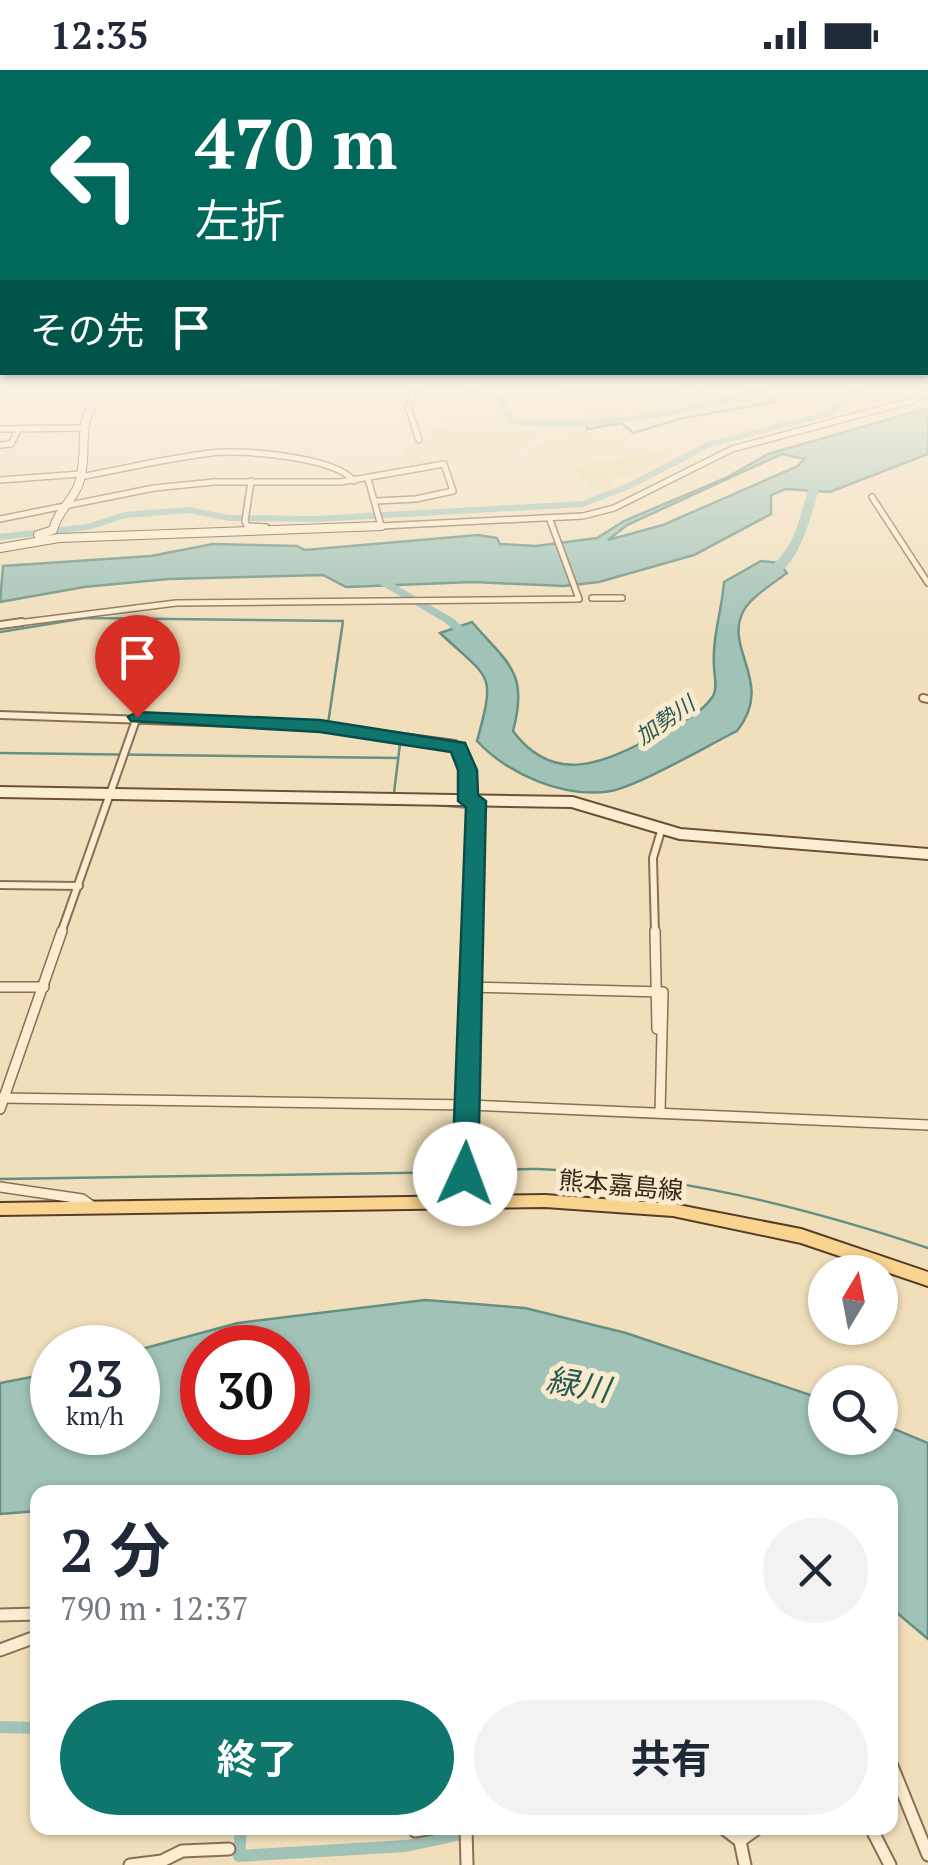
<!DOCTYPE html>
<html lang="ja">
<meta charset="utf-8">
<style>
body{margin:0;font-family:"PT Serif","Noto Sans JP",serif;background:#f2f2f3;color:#1f2937;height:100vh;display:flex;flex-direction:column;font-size:38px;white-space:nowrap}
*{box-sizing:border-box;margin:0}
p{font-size:32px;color:#747a83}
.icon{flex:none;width:55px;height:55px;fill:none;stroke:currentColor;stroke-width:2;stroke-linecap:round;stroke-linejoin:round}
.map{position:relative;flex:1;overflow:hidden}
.details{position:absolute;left:30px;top:1415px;width:868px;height:350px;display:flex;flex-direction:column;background:#fff;border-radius:20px;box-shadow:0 2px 8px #0004}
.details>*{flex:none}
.hud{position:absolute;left:0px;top:0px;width:930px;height:305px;box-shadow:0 2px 8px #0004;background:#00695c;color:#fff;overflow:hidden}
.needle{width:65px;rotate:10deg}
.fabs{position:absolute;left:808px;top:1185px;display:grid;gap:20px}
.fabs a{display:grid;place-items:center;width:90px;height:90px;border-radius:50%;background:#fff;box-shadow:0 2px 8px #0004;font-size:50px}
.speed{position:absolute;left:30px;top:1255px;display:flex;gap:20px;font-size:50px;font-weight:700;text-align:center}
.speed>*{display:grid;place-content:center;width:130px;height:130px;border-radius:50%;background:#fff;box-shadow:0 2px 8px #0004;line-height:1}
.speed small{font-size:25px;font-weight:400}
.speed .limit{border:15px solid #d22;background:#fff;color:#111}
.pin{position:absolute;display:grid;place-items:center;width:85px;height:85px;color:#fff;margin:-102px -42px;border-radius:50% 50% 50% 0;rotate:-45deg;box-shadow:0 0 10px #0007}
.pin .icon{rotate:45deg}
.me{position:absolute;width:110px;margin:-55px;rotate:2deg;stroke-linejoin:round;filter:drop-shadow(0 0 8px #0008)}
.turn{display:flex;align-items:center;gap:35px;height:210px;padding:0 30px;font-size:45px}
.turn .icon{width:130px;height:130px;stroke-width:2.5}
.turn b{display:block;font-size:70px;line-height:85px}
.then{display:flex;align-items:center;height:95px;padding:0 30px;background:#0003;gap:20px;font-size:38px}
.round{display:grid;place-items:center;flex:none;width:105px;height:105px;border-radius:52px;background:#f2f2f3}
.overview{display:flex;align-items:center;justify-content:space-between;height:170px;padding:0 30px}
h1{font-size:60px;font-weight:700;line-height:75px}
.button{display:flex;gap:20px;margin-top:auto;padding:20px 30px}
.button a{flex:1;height:115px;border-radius:60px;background:#0f766e;color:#fff;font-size:40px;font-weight:700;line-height:115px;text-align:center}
.button a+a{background:#f2f2f3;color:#1f2937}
.status{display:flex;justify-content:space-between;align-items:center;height:70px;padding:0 50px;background:#fff;direction:ltr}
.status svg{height:28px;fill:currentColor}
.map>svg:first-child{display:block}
.farmland{fill:#e8dba9}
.water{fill:#a0c2b7;stroke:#679084;stroke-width:2.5;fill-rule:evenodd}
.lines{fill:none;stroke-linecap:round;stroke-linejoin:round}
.stream{stroke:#679084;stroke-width:2.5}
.canal{stroke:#a0c2b7;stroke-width:12}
.river{fill:#a0c2b7;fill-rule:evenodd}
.street-far3-casing{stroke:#8a6f54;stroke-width:8}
.street-far2-casing{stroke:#8a6f54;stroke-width:10}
.street-far1-casing{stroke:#8a6f54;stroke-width:12}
.street-casing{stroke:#8a6f54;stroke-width:15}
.secondary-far1-casing{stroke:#6c5038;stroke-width:10}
.secondary-casing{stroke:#6c5038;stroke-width:14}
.primary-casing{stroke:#573d29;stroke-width:4}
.street-far3{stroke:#fcedd0;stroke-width:5}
.street-far2{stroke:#fcedd0;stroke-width:6}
.street-far1{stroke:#fcedd0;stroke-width:9}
.street{stroke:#fcedd0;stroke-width:11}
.secondary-far1{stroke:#fcedd0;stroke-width:8}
.secondary{stroke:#fcedd0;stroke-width:10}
.primary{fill:#f9d48f;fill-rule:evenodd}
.route{fill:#0f766e;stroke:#0a4d48;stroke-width:2.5}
.labels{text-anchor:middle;stroke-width:10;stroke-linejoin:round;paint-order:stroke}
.far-water-label{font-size:22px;font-style:italic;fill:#285954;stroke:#f8eacc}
.street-label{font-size:25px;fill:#38271a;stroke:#f8eacc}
.near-water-label{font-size:32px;font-style:italic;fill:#285954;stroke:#f8eacc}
</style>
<div class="status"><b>12:35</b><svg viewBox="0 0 49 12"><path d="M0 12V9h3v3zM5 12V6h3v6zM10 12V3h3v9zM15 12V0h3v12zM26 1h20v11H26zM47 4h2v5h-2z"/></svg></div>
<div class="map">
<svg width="928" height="1795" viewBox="0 0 928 1795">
<rect width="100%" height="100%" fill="#f1dfbc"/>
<!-- farmland -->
<g class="farmland">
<path d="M559,318H602L597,323L605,318H643L646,326L636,328L642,336L652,334L639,329L649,327L645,318H680L684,323L702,321L706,324L700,326L707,332L681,338L672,333L677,339L635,344L626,338L630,344L587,349L572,338L587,331L595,333L587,328L567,337L555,332Z"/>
<path d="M499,340L502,346L473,353L477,358L486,355L493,367L488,353L498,351L540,367L513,379L467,388L455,374L458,380L430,384L434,393L412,398L401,376L417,373L429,384L422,371L434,368L428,360L448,357L443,344Z"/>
<path d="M588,361L598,372L617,370L625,380L593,383L590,373H585L587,381L538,389L530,380L548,372V368Z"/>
<path d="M657,383L670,387L630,406L607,409L613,416L597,424L575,401L585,393Z"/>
</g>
<!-- water -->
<g class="water">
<path d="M928,338V384L830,422L786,419L771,425V444L694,485L599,512L564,516L473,512L346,517L323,505L168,509L84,517L0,532L3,496L151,486L213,474L297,476L305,480L478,465L497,468L500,474L536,476L597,468L624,451L726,408L768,384ZM782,384L804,389L798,396L663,455L608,470L627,455Z"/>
<path d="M761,491L779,493L787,503C774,513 752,526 744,540C722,579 776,612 737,661C707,676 640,715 611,721C564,729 508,704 477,671C496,601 491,611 440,563L472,552C508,594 529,602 513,661C555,718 607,691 657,665C676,655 701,645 713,626C718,617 714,606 714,596C712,567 722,540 724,512Z"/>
<path d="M425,1230L525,1238L626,1263L825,1330V1368H880V1353L928,1373V1569L890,1537V1422H38L37,1441L0,1444V1313L52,1303V1362H138V1280L238,1253ZM202,1278H288V1362H202Z"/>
</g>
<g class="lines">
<!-- stream -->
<g class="stream">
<path d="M586,355L587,359L622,353L633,363L683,348L775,332L759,321"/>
<path d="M0,562L86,548L343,551L328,654"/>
<path d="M389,668L400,674L394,723"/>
<path d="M0,683L398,688"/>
<path d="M436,735L471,738L461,1029"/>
<path d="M469,1102C492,1102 515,1098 538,1099C672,1104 801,1136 928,1178"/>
<path d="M0,1109L461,1102"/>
</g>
<!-- canal -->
<g class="canal">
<path d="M0,1657L38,1658"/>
<path d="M241,1758L239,1786L406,1776L461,1764"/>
</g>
<!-- river -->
<g class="river">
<path d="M227,318H289L262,325Z"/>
<path d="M448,318H463L502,326L515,349C569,351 623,349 677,339C705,334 749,317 774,318C759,326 740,330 723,334C655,351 579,362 509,354L496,330Z"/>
<path d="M859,318H871L854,325L831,346L713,376L632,418L583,437L316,452L229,451L189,443L126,448L88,460L0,470V464L87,454L125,442L189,437L229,445L316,446L582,431L626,414L707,372L825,342L848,321Z"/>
<path d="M816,403L824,405C812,434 802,508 761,509V505C805,471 794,447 816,403Z"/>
<path d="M369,504H377L454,549L477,570L475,572H467L446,553L369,508Z"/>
</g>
<defs>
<g id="street-far3">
<path d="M415,318L408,337L419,370"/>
<path d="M0,359L83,358"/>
<path d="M0,375L11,374L17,362"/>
<path d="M80,407C124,399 167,388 211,383C242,379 335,387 354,411"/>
<path d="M368,409L381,456L583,446L614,438L732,379L911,331L928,322"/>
<path d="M0,410L80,404"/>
<path d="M251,411L245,451L247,456L266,457"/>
<path d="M872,427L928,513"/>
<path d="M0,449L154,418L214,412H341L444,394L453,421L416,429L376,431"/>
<path d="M592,528H622"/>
<path d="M2,555L176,533L579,529L550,450"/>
</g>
<g id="street-far2">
<path d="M0,555L22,552"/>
<path d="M923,628L928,629"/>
<path d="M0,645L320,656L455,674L467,701L468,731"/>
<path d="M0,815L79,816"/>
<path d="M61,863L137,647"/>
<path d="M472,863L476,731"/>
<path d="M655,863L653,788L661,761"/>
</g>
<g id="street-far1">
<path d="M655,861L657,959"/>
<path d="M0,917H44"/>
<path d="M468,917L663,922L660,1043"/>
<path d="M0,1028L468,1035L928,1055"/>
<path d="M0,1039L62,861"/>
<path d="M465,1104L472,861"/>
<path d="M0,1117L82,1129L92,1136"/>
</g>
<g id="street">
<path d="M0,1545L38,1544"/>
<path d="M0,1580L38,1566"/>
<path d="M890,1691L928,1785"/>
<path d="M466,1758L467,1795"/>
<path d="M723,1758L740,1771L745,1795"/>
<path d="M871,1758L890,1795"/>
<path d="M415,1761L432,1758"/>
<path d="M740,1771L758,1758"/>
<path d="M130,1795L162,1791L182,1781L229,1779"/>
</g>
<g id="secondary-far1">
<path d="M38,465L53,460C57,441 76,428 80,410C90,370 72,355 105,318"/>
<path d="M0,478L59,468L381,456"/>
</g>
<path id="secondary" d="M0,722L572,732L680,764L928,784"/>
<path id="primary" d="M545,1125L673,1134L801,1159L928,1202V1216L801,1173L673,1146L545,1137L0,1145V1133Z"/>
</defs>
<!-- street-far3 casing -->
<use href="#street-far3" class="street-far3-casing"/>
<!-- street-far2 casing -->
<use href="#street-far2" class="street-far2-casing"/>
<!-- street-far1 casing -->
<use href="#street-far1" class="street-far1-casing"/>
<!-- street casing -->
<use href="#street" class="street-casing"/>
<!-- secondary-far1 casing -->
<use href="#secondary-far1" class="secondary-far1-casing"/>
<!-- secondary casing -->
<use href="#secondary" class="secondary-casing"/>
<!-- primary casing -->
<use href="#primary" class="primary-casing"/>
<!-- street-far3 -->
<use href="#street-far3" class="street-far3"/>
<!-- street-far2 -->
<use href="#street-far2" class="street-far2"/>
<!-- street-far1 -->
<use href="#street-far1" class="street-far1"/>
<!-- street -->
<use href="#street" class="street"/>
<!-- secondary-far1 -->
<use href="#secondary-far1" class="secondary-far1"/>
<!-- secondary -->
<use href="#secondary" class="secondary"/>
<!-- primary -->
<use href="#primary" class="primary"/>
</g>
<!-- sky -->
<linearGradient id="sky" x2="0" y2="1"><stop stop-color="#8bbad4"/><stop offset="0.56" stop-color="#f9f1e1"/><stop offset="1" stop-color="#f9f1e1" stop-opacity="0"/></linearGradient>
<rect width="928" height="569" fill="url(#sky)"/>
<!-- route -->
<path class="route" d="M137,642L320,650L465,673L477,700L478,725L486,731L478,1104L474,1112L465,1115L456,1112L452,1104L466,737L458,731V700L451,682L320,662L131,651L128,647Z"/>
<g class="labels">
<!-- far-water labels -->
<g class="far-water-label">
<text transform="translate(665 650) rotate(-35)" y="8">加勢川</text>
</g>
<!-- street labels -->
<g class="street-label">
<text transform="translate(621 1115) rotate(5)" y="9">熊本嘉島線</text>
</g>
<!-- near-water labels -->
<g class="near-water-label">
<text transform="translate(578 1315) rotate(10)" y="11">緑川</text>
</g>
</g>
</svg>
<div class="fabs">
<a><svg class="needle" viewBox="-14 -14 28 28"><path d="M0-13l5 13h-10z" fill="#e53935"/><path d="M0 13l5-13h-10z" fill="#747a83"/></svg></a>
<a><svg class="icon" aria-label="search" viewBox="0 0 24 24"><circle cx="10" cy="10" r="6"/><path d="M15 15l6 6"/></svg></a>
</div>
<div class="speed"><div>23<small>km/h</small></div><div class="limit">30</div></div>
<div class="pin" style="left:137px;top:647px;background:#d93025"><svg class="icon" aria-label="arrive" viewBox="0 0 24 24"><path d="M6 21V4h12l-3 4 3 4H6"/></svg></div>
<svg class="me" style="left:465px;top:1104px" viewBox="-20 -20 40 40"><circle r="19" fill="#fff"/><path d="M0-13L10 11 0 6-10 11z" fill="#0f766e"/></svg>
<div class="hud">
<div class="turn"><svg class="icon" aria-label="left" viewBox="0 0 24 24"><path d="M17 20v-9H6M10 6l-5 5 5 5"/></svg><div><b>470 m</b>左折</div></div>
<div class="then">その先<svg class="icon" aria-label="arrive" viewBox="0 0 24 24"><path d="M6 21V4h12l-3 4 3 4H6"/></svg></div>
</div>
<section class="details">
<div class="overview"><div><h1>2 分</h1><p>790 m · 12:37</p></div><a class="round"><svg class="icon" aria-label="close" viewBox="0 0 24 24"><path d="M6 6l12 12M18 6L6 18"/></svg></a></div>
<div class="button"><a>終了</a><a>共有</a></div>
</section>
</div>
